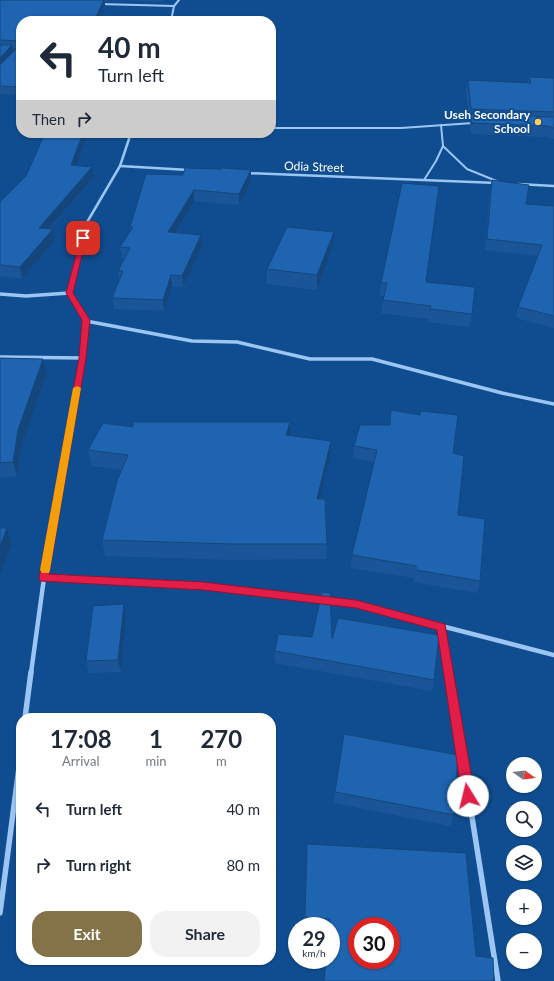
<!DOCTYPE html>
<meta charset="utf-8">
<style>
body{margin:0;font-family:Lato,sans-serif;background:#f2f2f3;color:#1f2937;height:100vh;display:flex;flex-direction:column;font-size:15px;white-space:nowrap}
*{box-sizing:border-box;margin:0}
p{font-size:13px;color:#747a83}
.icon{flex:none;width:22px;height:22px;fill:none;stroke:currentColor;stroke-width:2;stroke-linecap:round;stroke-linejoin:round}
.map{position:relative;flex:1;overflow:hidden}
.details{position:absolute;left:16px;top:713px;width:260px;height:252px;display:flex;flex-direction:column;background:#fff;border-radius:16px;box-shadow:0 1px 3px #0004}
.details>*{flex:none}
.top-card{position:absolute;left:16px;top:16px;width:260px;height:122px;border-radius:16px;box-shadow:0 1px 3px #0004;background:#fff;color:#1f2937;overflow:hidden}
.needle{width:26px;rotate:104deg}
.tools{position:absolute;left:506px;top:757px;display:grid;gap:8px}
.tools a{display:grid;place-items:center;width:36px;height:36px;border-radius:50%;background:#fff;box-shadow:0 1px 3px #0004;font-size:20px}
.speed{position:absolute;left:288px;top:917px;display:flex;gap:8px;font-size:20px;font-weight:700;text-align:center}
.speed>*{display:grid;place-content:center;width:52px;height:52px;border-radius:50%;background:#fff;box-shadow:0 1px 3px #0004;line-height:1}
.speed small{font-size:10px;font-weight:400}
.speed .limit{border:6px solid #d22;background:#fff;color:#111}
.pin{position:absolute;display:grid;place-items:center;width:34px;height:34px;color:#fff;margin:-17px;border-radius:8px;box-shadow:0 2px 6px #0006}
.me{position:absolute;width:44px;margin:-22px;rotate:351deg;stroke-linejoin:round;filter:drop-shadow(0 0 3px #0008)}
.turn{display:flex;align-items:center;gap:14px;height:84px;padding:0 16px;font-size:18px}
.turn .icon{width:52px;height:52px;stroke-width:2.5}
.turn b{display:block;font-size:28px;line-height:34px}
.then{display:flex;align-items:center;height:38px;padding:0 16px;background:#0003;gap:8px;font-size:15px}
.eta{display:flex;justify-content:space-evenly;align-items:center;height:68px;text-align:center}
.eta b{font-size:24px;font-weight:700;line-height:28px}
.primary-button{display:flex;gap:8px;margin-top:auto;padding:8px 16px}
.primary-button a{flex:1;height:46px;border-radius:16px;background:#847248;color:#fff;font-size:16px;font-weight:700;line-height:46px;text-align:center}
.primary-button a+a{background:#f2f2f3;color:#1f2937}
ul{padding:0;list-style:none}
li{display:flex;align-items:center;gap:12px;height:56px;padding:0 16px}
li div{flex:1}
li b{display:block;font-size:15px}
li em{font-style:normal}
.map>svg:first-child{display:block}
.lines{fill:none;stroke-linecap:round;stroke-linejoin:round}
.service{stroke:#9bc6f3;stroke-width:2}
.minor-far4{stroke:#9bc6f3;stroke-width:2}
.minor-far3{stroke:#9bc6f3;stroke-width:2.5}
.minor-far2{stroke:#9bc6f3;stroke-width:3.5}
.minor-far1{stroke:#9bc6f3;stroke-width:4.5}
.minor{stroke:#9bc6f3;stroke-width:5.5}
.wall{fill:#1a5697;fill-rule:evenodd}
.shaded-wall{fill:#15467b}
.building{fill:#1e64b0;stroke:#15467b;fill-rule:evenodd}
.route{fill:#e11d48;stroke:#92132f}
.slow{fill:#f59e0b}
.poi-dot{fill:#ffcb5d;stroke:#104d90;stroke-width:1.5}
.labels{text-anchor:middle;stroke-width:4;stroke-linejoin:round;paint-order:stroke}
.far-poi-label{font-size:12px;font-weight:bold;fill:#fff;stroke:#104d90;text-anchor:end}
.far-street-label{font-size:12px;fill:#fff;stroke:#104d90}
</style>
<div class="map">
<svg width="554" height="981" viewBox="0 0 554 981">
<rect width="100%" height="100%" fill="#104d90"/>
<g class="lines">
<!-- service -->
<g class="service">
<path d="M271,128H401L473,123"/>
<path d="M443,146L467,169L499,182"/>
<path d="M424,180L436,161L443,146L441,125"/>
</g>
<!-- minor-far4 -->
<g class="minor-far4">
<path d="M100,4L174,6"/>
<path d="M171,21L174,6L179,0"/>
</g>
<!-- minor-far3 -->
<g class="minor-far3">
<path d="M120,166L189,170"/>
<path d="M246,173L497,183"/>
<path d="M518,184L554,186"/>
<path d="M79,251L86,224L120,166L131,133"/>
</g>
<!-- minor-far2 -->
<g class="minor-far2">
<path d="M0,294L26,296L69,293"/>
<path d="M86,321L192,341L237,342L310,359H372L502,393L554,404"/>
<path d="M0,357L83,358"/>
<path d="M69,435L83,358L86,321L69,293L80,250"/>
</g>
<!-- minor-far1 -->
<g class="minor-far1">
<path d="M44,578L203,586L356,604L554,655"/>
<path d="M442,627L449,673"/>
<path d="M31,673L44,578L70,434"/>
</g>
<!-- minor -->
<g class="minor">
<path d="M449,672L498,981"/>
<path d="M25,718L31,672"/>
<path d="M0,913L21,752"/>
</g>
</g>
<!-- wall -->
<g class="wall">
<path d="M0,0H108L107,1H105V6L98,21H21V93L18,95L0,94ZM13,48H16L13,51Z"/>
<path d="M123,0H164L162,2Z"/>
<path d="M529,77L554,78V139L545,137L471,134L470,125V120H469L466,91L468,80L528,83Z"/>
<path d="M45,133H88L76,165L94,177L50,229L55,240L22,279L0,276V202L26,176Z"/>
<path d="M221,169L251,170V181L239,205L194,201L175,232L201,235L202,246L183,287L172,286L164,311L114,309L112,298L119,280L118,271L124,258H122L120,247L130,231V227L183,175Z"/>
<path d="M492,180L526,204L554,206V328L516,318L518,307L538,256L485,250L490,190Z"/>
<path d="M333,247L317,290L267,284V269Z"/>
<path d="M426,282L472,314L469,327L428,322L429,319L381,313L384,296H380L381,283Z"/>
<path d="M0,358L43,359L47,373L22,444L17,476L0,478Z"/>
<path d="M391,410L453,453L458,515L480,581L477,593L414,582V578L351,568L352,555L374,462L353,458L354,446L390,425Z"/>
<path d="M290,422V435L330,457L320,499L327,544L326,559L234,560L105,556L102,540L122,470L92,466L88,450L133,427Z"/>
<path d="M126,616L121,672L89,673L86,661Z"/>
<path d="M332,639L434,680L432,691L275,663V651Z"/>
<path d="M335,792L454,815L450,826L334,803Z"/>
<path d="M307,844L476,956L331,926H304Z"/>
</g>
<!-- shaded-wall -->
<g class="shaded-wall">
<path d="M104,0L105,6L98,21H94Z"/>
<path d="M12,45L14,53L0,68V58Z"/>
<path d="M21,83V93L18,95L16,87Z"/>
<path d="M83,133H88L73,175L71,165Z"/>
<path d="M92,167L94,177L41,238L39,228Z"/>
<path d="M251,170V181L239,205V194Z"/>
<path d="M194,190V201L169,243L168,232Z"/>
<path d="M53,229L55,240L22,279L20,267Z"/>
<path d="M334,232L333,247L317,290V275Z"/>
<path d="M201,235L202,246L183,287L182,276Z"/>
<path d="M171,275L172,286L164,311L163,300Z"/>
<path d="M43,359L47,373L22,444L17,476L13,462L18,430Z"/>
<path d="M290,422V438L286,435Z"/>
<path d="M331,441L330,457L316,515L317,499Z"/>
<path d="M7,528L12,543L0,575V547Z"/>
<path d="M124,604L126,616L121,672L118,660Z"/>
</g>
<!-- building -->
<g class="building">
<path d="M0,0H104L94,21H21V42L20,41L0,40Z"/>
<path d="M21,44V83L16,87L0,86V65Z"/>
<path d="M0,45H12L0,58Z"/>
<path d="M529,77L554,78V112L471,109L468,80L531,83Z"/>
<path d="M471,114L554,117V128L547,126L472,123Z"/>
<path d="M45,133H83L71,165L92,167L39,228L53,229L20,267L0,265V202L26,176Z"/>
<path d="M185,168L221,169L222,168L251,170L239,194L194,190L168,232L201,235L182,276L171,275L163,300L112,298L123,271H118L130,248L120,247L133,227H130L146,174L183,175Z"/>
<path d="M492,180L529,185L526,204L554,206V316L518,307L542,245L487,239Z"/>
<path d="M402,183L439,186L426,282L475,287L472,314L430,309L431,306L383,300L387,283H381Z"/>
<path d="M287,227L334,232L317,275L267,269Z"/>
<path d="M0,358L43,359L18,430L13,462L0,463Z"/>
<path d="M391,410L420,415L421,411L458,415L453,453L464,456L458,515L485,519L480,581L416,570V566L352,555L377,450L354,446L360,425H390Z"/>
<path d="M133,422H290L286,435L331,441L317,499H325L327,544H233L102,540L117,481L128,455L88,450L103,423L133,427Z"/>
<path d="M0,528H7L0,547Z"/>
<path d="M322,592L330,593L332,639L338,618L439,635L434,680L275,651L278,634L312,637Z"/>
<path d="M124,604L118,660L86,661L93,606Z"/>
<path d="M344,734L458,755L454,815L335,792Z"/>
<path d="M307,844L466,853L476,956L493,958L494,981H324L326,960H331V926H329L330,919L305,917ZM357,926H391V960H357Z"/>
</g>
<!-- route -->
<path class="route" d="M81,236L86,238L73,293L90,320L86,358L49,574L203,582L356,600L445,624L475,796L473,800L468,802L464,800L462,796L437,630L356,608L203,590L40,581L39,578L79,358L82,320L66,293Z"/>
<!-- slow -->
<path class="slow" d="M77,386L81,388L50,570L49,573H42L40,570L73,388Z"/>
<!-- markers -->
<circle class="poi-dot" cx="538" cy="122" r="4"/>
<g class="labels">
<!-- far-poi labels -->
<g class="far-poi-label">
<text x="530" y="119">Useh Secondary<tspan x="530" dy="14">School</tspan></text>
</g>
<!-- far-street labels -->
<g class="far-street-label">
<text transform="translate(314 167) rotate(2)" y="4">Odia Street</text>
</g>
</g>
</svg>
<div class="tools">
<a><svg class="needle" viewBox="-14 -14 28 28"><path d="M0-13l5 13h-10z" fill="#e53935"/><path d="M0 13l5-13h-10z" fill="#747a83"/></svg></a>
<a><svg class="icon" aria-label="search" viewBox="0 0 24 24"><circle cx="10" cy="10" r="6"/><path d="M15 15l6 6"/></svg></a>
<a><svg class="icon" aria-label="layers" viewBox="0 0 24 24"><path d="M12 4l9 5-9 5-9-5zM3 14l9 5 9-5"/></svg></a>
<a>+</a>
<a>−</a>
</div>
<div class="speed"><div>29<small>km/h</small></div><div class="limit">30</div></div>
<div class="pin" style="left:83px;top:238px;background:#d93025"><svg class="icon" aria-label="arrive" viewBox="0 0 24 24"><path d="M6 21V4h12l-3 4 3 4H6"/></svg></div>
<svg class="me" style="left:468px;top:796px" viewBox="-20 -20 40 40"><circle r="19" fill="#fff"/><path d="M0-13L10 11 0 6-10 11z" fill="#e11d48"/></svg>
<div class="top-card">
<div class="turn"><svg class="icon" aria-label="left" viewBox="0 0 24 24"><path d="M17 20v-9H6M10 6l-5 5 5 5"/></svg><div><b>40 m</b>Turn left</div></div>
<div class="then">Then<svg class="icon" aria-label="right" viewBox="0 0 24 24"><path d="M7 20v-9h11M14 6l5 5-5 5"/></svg></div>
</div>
<section class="details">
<div class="eta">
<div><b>17:08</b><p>Arrival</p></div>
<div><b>1</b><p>min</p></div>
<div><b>270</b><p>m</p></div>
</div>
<ul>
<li><svg class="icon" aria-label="left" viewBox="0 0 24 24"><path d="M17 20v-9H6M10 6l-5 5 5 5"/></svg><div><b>Turn left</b></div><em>40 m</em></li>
<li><svg class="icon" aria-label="right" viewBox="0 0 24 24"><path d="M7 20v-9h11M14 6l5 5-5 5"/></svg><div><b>Turn right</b></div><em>80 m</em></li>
</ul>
<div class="primary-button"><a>Exit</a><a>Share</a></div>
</section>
</div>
